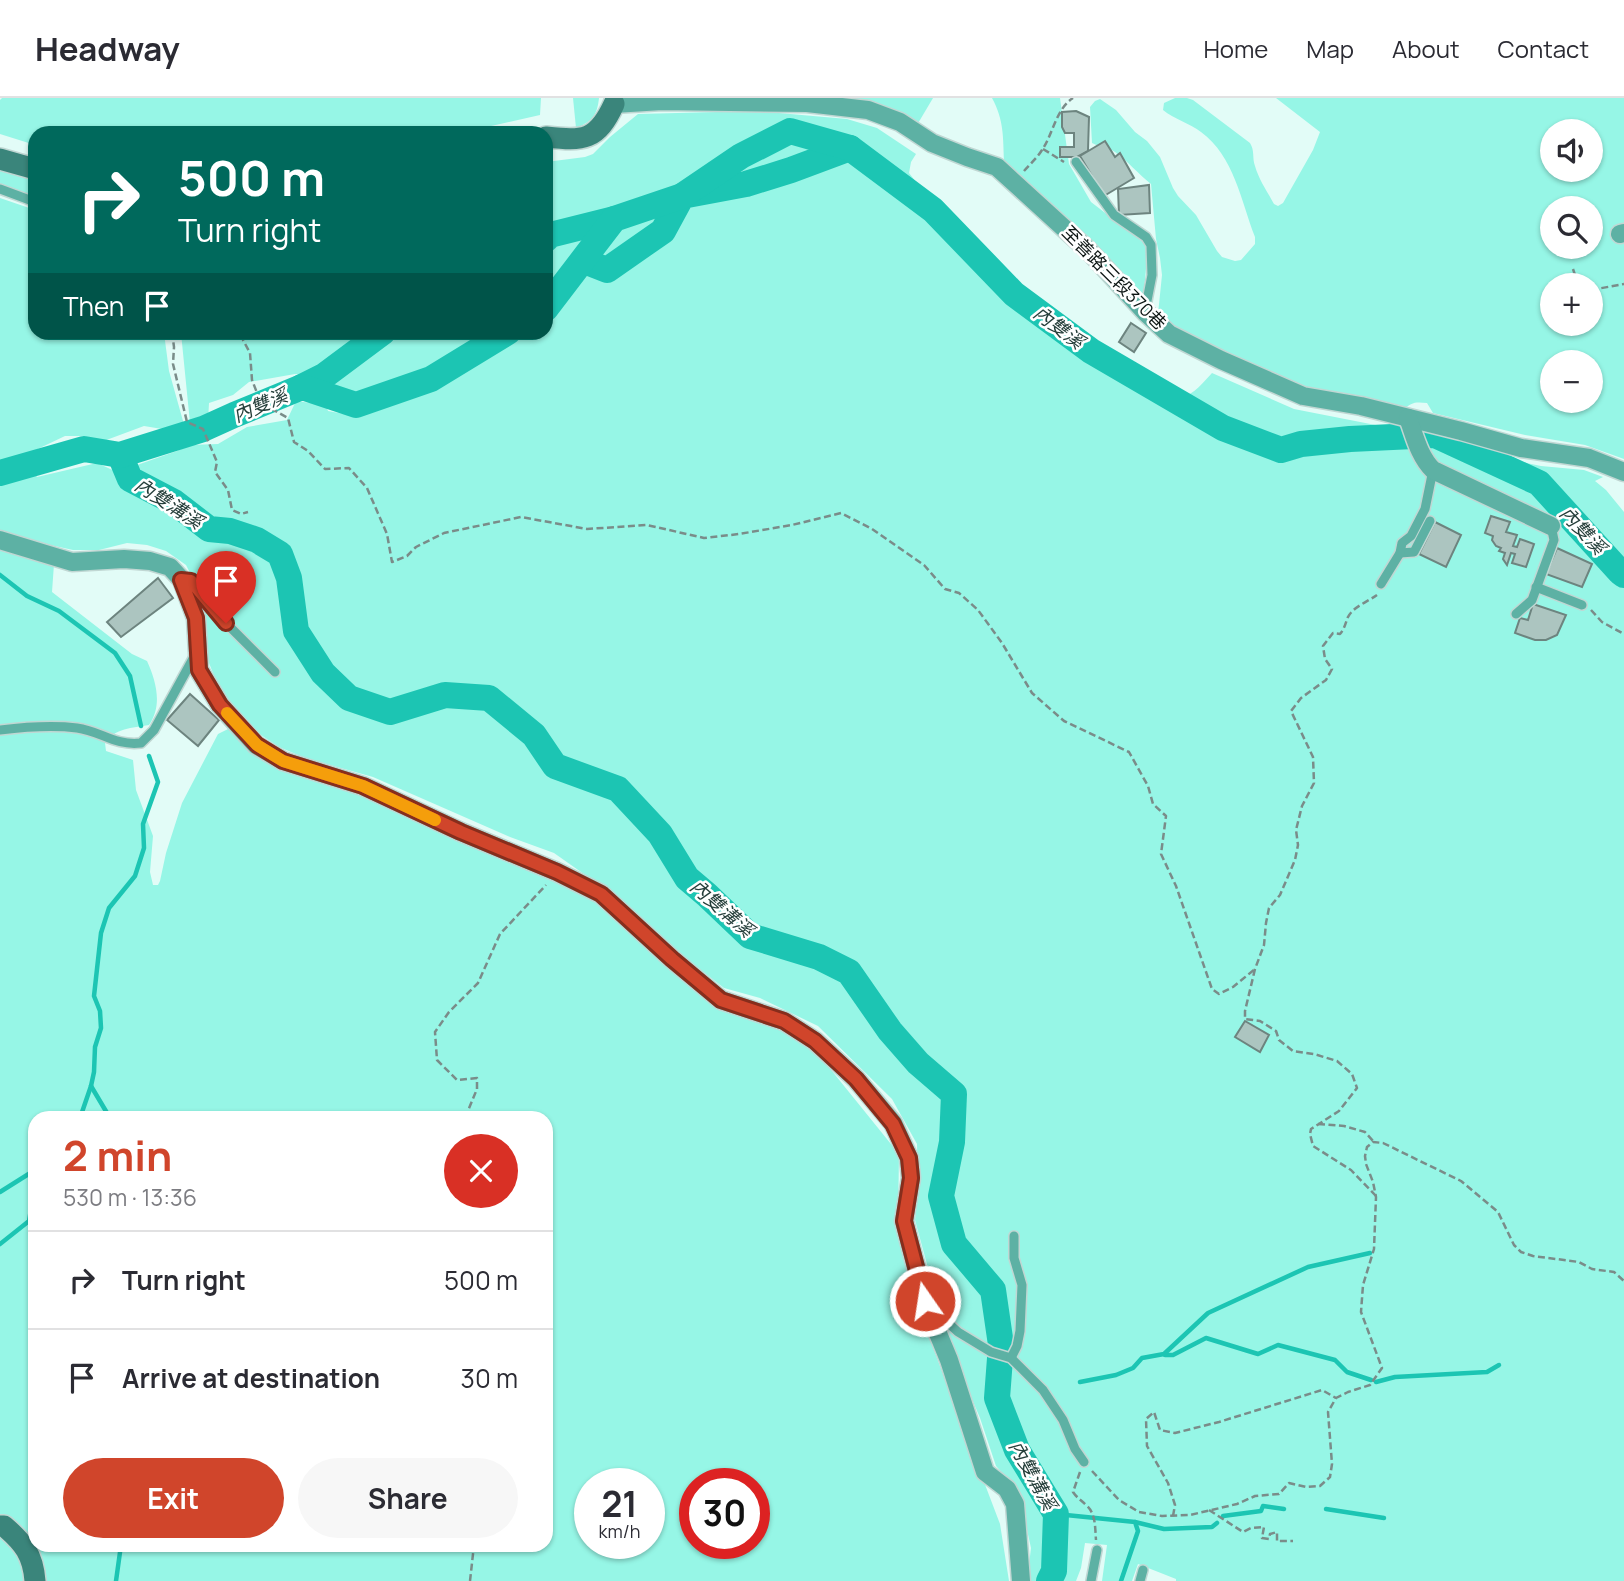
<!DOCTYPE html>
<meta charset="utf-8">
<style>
body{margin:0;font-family:Manrope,"Noto Sans TC",sans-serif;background:#f7f7f7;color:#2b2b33;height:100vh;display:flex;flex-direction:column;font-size:26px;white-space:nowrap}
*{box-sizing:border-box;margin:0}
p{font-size:23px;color:#7c7c81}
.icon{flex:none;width:38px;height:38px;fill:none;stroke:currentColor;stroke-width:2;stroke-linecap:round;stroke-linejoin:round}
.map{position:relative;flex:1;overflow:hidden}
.sheet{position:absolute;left:28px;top:1013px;width:525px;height:441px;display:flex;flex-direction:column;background:#fff;border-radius:21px;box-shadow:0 2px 5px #0004}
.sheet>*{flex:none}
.guide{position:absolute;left:28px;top:28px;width:525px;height:214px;border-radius:21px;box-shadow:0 2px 5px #0004;background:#00695c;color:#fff;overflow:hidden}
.controls{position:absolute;left:1540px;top:21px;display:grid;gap:14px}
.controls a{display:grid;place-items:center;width:63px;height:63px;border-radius:50%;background:#fff;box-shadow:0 2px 5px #0004;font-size:35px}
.speed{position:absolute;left:574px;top:1370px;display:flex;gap:14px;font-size:35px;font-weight:700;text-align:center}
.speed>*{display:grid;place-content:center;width:91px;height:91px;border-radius:50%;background:#fff;box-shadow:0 2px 5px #0004;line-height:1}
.speed small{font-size:18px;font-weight:400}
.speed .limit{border:10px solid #d22;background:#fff;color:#111}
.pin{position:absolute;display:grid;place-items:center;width:60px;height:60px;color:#fff;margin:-72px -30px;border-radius:50% 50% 50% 0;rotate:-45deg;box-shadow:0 0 7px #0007}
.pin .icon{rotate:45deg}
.me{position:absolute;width:77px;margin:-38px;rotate:347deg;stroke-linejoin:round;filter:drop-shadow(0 0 5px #0008)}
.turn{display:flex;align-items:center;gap:24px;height:147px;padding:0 35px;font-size:32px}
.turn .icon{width:91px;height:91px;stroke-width:2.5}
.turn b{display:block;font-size:49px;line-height:60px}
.then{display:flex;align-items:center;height:66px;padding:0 35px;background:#0003;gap:14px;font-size:26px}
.round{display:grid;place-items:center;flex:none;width:74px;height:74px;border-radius:37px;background:#f7f7f7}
.head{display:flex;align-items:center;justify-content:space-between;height:119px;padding:0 35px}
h1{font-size:42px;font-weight:700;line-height:52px;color:#d0452b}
.primary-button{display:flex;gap:14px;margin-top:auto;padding:14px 35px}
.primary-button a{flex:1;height:80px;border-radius:42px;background:#d0452b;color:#fff;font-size:28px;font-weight:700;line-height:80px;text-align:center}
.primary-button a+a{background:#f7f7f7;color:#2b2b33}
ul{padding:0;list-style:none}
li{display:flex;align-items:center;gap:21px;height:98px;padding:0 35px;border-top:2px solid #e1e1e2}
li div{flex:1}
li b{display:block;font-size:26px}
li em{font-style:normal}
header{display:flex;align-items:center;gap:42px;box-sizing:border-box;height:98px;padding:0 35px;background:#fff;border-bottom:2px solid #e1e1e2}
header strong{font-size:33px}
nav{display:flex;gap:38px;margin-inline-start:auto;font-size:24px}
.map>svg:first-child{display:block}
.green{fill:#96f6e6;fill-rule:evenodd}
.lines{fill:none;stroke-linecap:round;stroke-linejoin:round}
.stream{stroke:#1cc5b3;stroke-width:4.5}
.river{stroke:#1cc5b3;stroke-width:26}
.building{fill:#acc5c0;stroke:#6d847f;stroke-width:2}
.lane-casing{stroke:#c0d7d3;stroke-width:12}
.street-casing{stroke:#c0d7d3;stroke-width:21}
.secondary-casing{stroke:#c0d7d3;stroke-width:24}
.path{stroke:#7a8c89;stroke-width:2.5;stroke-dasharray:7 3.5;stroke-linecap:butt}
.lane{stroke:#5db1a4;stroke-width:9}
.street{stroke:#5db1a4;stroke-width:18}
.secondary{stroke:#3a857b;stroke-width:21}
.route-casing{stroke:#872d1c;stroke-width:18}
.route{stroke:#d0452b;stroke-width:12}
.slow{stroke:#f59e0b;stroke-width:12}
.labels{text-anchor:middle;stroke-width:5;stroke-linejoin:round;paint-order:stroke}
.street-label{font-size:18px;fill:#0d1614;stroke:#fff}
.water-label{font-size:19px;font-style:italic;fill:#263f3b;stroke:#fff}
</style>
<header>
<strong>Headway</strong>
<nav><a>Home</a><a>Map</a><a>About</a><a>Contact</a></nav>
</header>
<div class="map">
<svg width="1624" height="1483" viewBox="0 0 1624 1483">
<rect width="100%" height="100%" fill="#e2fcf7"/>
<!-- green -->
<g class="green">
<path d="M2,0H541L540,17L460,35H35V47L0,36V2Z"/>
<path d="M573,0H599C597,17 593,23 576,30Z"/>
<path d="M823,0H933L917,27Z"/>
<path d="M992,0H1060L1069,66L1091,104L1148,148L1143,204L1004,63C1003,39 1004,22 992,0Z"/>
<path d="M1175,0H1187L1193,2L1250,45C1255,53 1252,60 1255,68C1259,82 1267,93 1274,106L1278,108L1283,105L1313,52L1320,34L1276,0H1624V361L1585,347L1525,337L1433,315L1427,305C1415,304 1411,304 1403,313L1294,287L1166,228L1158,216L1162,177L1160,160L1156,141L1151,86C1138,76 1128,63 1115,54C1108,49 1099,49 1092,45L1090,9L1095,3L1100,1L1116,12L1135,34L1147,43L1160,59L1173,90L1178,98L1196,117L1217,153L1222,159L1235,163L1241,162L1255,146V139C1241,103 1234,58 1201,34C1189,25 1174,21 1163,12L1164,5ZM1552,33H1591V72H1552ZM1552,110H1591V149H1552ZM1552,187H1591V226H1552ZM1552,264H1591V303H1552Z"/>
<path d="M756,13L847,21L877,30L916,56L911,64L909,75L956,135L1156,294C1185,306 1193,296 1212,275L1294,311L1406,333L1439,338L1472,348L1506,361L1541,368L1584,372L1603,379L1595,383L1606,392L1624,414V1483H1176V1481L1138,1466L1132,1483H1102L1107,1447L1085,1445L1081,1470L1076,1483H1027L1031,1450L1024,1418L1013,1387L996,1368L980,1320L948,1244L915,1122L918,1091L917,1046L892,1001L818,928L760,900L724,890L675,852L608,793L554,755L510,739L373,679L305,660L279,649L258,635L227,604L215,580L205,555V513L197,489L186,467L166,453L147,447L127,445L99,452H73L0,436V100L35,112V234L164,235L169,273L183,323L184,329L182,332L174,333L144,328L101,344L84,338H65L23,358L37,379L97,365L117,374L177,353L189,347L218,346L247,329L287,322L296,303L326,307L328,313L350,317L354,314L355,306L346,300L328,283L312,277L295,276L249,284L233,297L209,305L208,323L193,327L190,325L181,235L546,234V64L585,59L593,56L610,39L638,16Z"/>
<path d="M0,68L35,76V100L0,88Z"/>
<path d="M0,449L54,466L52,494L132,556L147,563C156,583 163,607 149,627C132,630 115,630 105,645L106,653L133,662L136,692L153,738L150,774L153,787H158L160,783L166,755L182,705L218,636L228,631L235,633L598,802L662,861L811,947L899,1056L898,1122L932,1247L1000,1426L1009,1483H0ZM35,1020H546V1447H35ZM590,1386H649V1446H590ZM695,1386H754V1446H695Z"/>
</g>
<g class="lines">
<!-- stream -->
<g class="stream">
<path d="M0,477L27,498L59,513L115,555L130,578L141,628"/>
<path d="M91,988L110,1020"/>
<path d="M80,1020L91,988L94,974L95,949L101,930L100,913L94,898L101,835L109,810L135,778L144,750L143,726L158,684L149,658"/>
<path d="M0,1094L35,1072"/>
<path d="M0,1146L29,1123L35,1087"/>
<path d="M1001,1247L1008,1250"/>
<path d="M1165,1257H1173L1206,1240L1258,1256L1278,1247L1335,1262L1347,1274L1371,1282"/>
<path d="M1080,1284L1116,1277L1133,1270L1142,1260L1164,1256L1208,1215L1308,1169L1370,1155"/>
<path d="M1376,1284L1395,1279L1487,1274L1499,1267"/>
<path d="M1326,1411L1384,1420"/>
<path d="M1056,1416L1135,1424L1138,1433L1121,1483"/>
<path d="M1223,1418L1261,1413L1263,1408L1284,1411"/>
<path d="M1135,1424L1164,1431L1212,1429L1217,1425"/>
<path d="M116,1483L121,1447"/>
</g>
<!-- river -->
<g class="river">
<path d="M546,141L550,137L614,121"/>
<path d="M584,163L607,172L663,133L682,98L746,86L791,72L850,50"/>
<path d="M546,210L614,121L682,98L741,58L790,33L850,50L933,112L1014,196L1091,253L1223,330L1281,352L1301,346L1350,341L1435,337L1539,385L1620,474L1624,477"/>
<path d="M302,289L324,278L383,234"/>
<path d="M120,357L130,381L174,404L209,431L230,433L257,442L280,456L289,480L296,533L323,575L349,600L390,614L445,597L489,600L534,637L555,668L618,691L660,736L687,780L707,797L750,838L819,859L849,874L890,933L918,965L954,996L952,1044L941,1098L954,1146L993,1192L1001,1247L997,1300L1017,1352L1056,1416L1054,1473L1049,1483"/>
<path d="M0,375L84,351L120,357L203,331L234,317L302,289L356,307L431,281L508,234"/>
</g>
</g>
<!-- building -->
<g class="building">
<path d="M1076,13L1089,19L1088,53L1077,59H1060V49H1074V35H1065L1062,29V14Z"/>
<path d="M1105,43L1115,59L1120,55L1134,80L1104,98L1080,58Z"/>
<path d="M1149,87L1150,115L1119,117L1118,91Z"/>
<path d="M1131,225L1146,235L1134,254L1119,244Z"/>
<path d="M1491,418L1510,424L1506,434L1517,437L1513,448L1517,449L1520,441L1534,446L1526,469L1512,465L1515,456L1511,455L1507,467L1503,461L1505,455L1499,453L1501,450L1496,448L1492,442L1493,438L1485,435Z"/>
<path d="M1435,424L1461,437L1446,469L1419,456Z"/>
<path d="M1557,450L1592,466L1582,489L1546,476Z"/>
<path d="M158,480L173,500L121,539L107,524Z"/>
<path d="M1533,506L1566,517L1557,537L1546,542H1535L1515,535L1520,520L1528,522Z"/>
<path d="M190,596L219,622L198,648L167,622Z"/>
<path d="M1245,923L1269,937L1260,954L1235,939Z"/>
</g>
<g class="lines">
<defs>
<g id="lane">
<path d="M1076,64L1114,117L1146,139L1151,147L1152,177L1145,213"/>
<path d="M0,91L35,104"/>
<path d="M1400,455L1414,454L1430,423"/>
<path d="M183,482L192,483L226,525L275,574"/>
<path d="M1381,486L1400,455L1402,445L1411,438L1425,411L1433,372"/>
<path d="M1536,489L1582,507"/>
<path d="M1516,516L1532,502L1554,442L1551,428"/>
<path d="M0,632C25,629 52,627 77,630C101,633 114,648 141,645L154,632L195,557"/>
<path d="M932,1210L958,1234L991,1254L1011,1260L1043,1292L1063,1322L1075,1351L1084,1364"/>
<path d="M1011,1260L1017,1248L1020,1233L1022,1187L1014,1160V1138"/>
<path d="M1091,1483L1097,1452"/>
<path d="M1140,1483L1143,1472"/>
</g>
<g id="street">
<path d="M614,0V6L662,3L807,5L868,12L900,24L932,45L967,59L997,69L1089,153L1145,214L1169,236L1221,262L1303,298L1361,308L1461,333L1521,350L1589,360L1624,374"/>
<path d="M1620,136L1624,135"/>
<path d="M1408,320C1415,339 1419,358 1433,372L1551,428"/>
<path d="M0,442L72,464L124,461L150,463L170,469L182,482L196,520L199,572L220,607L256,647L283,663L363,688L461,734L557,774L601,796L672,861L721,902L784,923L815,943L856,981L893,1025L909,1060L911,1080L904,1123L925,1204L949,1262L985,1374L1007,1391L1015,1406L1021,1483"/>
</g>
<g id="secondary">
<path d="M546,39C584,43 597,43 614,6"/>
<path d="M0,61L35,71"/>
<path d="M0,1428H4C24,1445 33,1457 35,1483"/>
</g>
</defs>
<!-- lane casing -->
<use href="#lane" class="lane-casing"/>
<!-- street casing -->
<use href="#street" class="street-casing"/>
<!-- secondary casing -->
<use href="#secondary" class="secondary-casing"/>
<!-- path -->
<g class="path">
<path d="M1043,51L1064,64"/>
<path d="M1024,73C1030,66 1037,60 1042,52C1053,36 1056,11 1073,0"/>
<path d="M1573,171L1577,183L1583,187"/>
<path d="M1591,192L1624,186"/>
<path d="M172,234L174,249L173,266L187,324L203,331L217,364L215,374L228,392L232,412L241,416L248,414"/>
<path d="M218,234L242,240L250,255L252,282L261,305L288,320L294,344L308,353L325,371L349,370L367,390L387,436L392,464L407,458L416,449L444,435L521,419L587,431L647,427L704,440L739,436L792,427L841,415L872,431L924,467L945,491L959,495L978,512L1002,545L1032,595L1064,623L1129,654L1148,688L1153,706L1166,718L1161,756L1176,788L1212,891L1219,896L1233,889L1255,871"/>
<path d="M1591,512L1602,524L1624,536"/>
<path d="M465,1020L477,991V980L457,982L437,962L435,934L449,914L478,885L500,836L546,787"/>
<path d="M1318,1026L1344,1028L1365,1034L1373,1043"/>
<path d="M1376,1098L1351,1072L1313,1048L1310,1036L1311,1031L1339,1013L1357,990L1352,976L1337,963L1314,956L1293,953L1279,942L1276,933L1260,923L1245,921V913L1255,871L1264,847L1266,825L1269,810L1280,797L1295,762L1298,747L1296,732L1302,708L1314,685L1313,659L1291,613L1301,600L1326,582L1332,571L1325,561L1323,548L1333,535L1340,536C1345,530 1345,526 1348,519C1353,509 1367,504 1377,497"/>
<path d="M1092,1373L1119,1402L1139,1414L1162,1418L1190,1417L1237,1406L1255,1398L1279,1396L1289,1385L1306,1389L1320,1388L1330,1379L1332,1366L1328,1314L1336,1300L1348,1294L1370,1287L1382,1270L1361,1214L1363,1187L1374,1151L1376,1099L1373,1084L1366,1066L1365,1058L1367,1049L1373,1044L1383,1045L1461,1083L1498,1114L1514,1147L1521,1154L1533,1158L1579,1164L1592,1171L1614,1174L1624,1183"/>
<path d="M1080,1374L1073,1394C1077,1400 1081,1402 1086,1407C1096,1415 1095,1430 1096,1442"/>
<path d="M1209,1412L1243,1434L1251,1430L1264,1429L1262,1440L1269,1441L1270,1436L1277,1434V1443H1293"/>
<path d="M1173,1418L1175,1407L1168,1385L1147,1348L1146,1321L1154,1314L1160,1332L1175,1335L1219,1324L1322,1292L1336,1300"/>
<path d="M470,1483L474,1447"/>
</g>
<!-- lane -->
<use href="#lane" class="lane"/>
<!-- street -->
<use href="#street" class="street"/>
<!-- secondary -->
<use href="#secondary" class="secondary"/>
</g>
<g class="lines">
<defs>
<path id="route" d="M226,525L191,483L181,482L196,520L199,572L220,607L257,647L283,663L363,688L461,734L557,774L601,796L672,861L721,902L784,923L815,943L856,981L893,1026L909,1060L911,1080L904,1123L925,1203"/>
</defs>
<!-- route casing -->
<use href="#route" class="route-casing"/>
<!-- route -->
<use href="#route" class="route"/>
<!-- slow -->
<path class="slow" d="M227,615L257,647L283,663L363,688L435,722"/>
</g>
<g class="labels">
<!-- street labels -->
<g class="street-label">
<text transform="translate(1114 180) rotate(45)" y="6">至善路三段370巷</text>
</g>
<!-- water labels -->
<g class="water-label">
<text transform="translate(1059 229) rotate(37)" y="7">內雙溪</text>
<text transform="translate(260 307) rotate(-23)" y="7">內雙溪</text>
<text transform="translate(169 405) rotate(33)" y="7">內雙溝溪</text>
<text transform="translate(1583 432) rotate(47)" y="7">內雙溪</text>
<text transform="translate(722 810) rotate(41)" y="7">內雙溝溪</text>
<text transform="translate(1033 1377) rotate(61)" y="7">內雙溝溪</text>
</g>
</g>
</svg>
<div class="controls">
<a><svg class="icon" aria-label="sound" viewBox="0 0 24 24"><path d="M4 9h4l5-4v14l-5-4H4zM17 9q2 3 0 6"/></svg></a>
<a><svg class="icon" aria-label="search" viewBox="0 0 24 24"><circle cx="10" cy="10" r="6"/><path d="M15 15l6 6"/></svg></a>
<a>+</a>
<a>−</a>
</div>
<div class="speed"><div>21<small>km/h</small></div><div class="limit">30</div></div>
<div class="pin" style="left:226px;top:525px;background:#d93025"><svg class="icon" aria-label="arrive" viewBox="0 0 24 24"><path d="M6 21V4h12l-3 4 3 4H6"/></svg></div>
<svg class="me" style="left:925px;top:1203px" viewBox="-20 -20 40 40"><circle r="17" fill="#d0452b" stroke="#fff" stroke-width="3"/><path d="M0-11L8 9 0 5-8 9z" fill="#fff"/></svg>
<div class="guide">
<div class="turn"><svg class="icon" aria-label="right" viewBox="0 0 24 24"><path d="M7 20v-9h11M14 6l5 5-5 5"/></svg><div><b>500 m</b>Turn right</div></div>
<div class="then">Then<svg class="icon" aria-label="arrive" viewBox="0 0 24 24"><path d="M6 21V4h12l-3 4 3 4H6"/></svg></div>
</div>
<section class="sheet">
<div class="head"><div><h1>2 min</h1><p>530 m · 13:36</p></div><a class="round" style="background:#d93025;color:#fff"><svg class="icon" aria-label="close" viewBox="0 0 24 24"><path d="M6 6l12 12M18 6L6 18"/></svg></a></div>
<ul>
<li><svg class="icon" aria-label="right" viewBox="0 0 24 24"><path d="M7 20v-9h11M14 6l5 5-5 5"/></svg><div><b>Turn right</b></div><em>500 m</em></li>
<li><svg class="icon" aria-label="arrive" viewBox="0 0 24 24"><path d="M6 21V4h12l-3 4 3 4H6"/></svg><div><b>Arrive at destination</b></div><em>30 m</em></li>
</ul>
<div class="primary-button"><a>Exit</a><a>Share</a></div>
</section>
</div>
